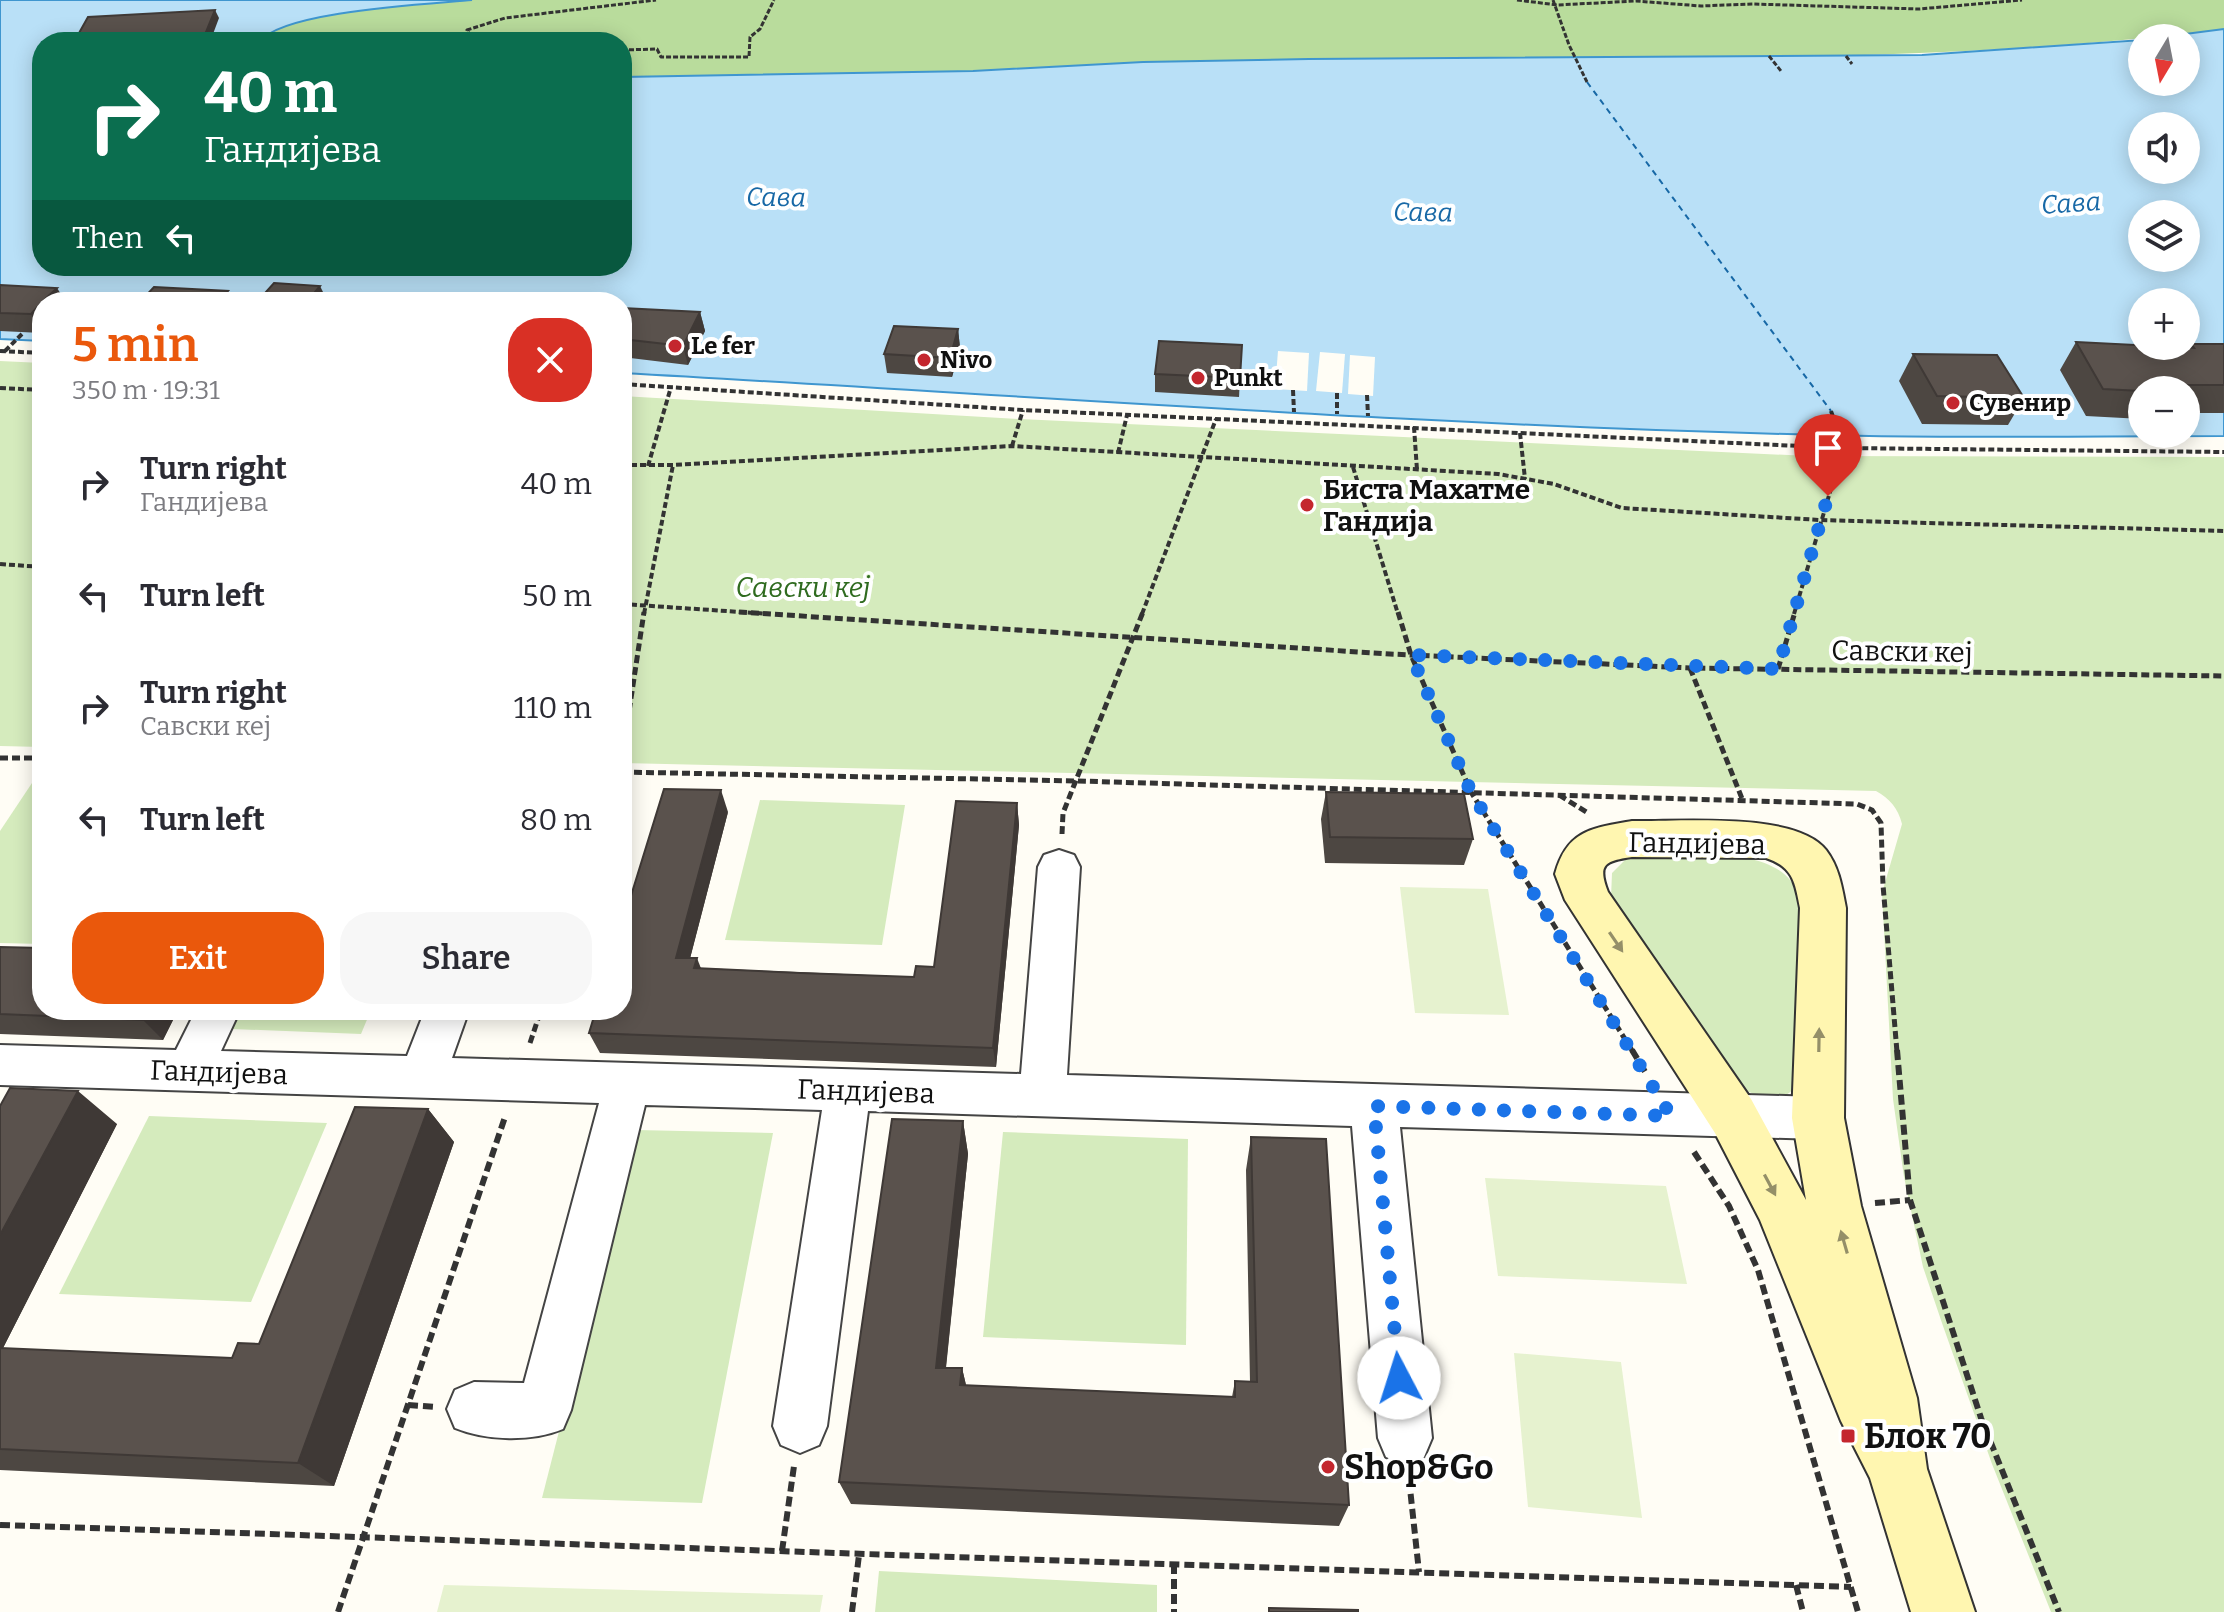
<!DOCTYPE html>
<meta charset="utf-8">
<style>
body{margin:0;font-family:Bitter,serif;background:#f7f7f7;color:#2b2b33;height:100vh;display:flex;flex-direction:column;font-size:30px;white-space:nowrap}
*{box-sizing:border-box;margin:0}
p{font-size:26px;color:#7c7c81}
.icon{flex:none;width:44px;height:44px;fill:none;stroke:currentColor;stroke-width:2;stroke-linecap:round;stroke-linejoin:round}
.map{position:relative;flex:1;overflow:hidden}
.panel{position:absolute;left:32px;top:292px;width:600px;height:728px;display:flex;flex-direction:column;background:#fff;border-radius:32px;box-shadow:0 4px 20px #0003}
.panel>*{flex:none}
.guide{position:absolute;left:32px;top:32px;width:600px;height:244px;border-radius:32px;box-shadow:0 4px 20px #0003;background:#0b6e4f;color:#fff;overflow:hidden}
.needle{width:52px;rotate:190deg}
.tools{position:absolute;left:2128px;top:24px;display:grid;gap:16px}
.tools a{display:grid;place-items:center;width:72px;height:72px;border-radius:50%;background:#fff;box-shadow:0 4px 20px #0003;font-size:40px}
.pin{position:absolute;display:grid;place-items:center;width:68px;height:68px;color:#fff;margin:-82px -34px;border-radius:50% 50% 50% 0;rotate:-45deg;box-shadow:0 0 8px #0007}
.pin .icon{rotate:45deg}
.me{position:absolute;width:88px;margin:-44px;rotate:355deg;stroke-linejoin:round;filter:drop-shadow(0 0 6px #0008)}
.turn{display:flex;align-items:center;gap:28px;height:168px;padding:0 40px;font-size:36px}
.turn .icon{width:104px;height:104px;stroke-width:2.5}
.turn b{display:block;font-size:56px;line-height:68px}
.then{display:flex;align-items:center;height:76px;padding:0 40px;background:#0003;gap:16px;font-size:30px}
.round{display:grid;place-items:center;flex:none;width:84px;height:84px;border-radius:32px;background:#f7f7f7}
.headline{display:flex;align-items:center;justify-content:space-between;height:136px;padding:0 40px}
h1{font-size:48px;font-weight:600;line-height:60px;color:#ea580c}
.cta{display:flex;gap:16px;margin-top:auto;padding:16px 40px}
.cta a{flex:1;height:92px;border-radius:32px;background:#ea580c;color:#fff;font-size:32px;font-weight:600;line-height:92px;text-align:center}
.cta a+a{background:#f7f7f7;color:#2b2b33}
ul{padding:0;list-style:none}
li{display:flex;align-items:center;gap:24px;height:112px;padding:0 40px}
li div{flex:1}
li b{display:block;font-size:30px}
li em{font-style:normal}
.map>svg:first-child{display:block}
.green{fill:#d5ebbd}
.forest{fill:#b9dc9c}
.pitch{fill:#e6f2cf}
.water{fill:#b9e0f7;stroke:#3f96cf;stroke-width:2;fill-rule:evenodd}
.pier{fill:#fffdf5}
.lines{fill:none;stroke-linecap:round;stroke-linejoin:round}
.ferry{stroke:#1768a6;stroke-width:2;stroke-dasharray:6 5;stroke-linecap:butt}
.street-casing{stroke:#444;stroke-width:4}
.secondary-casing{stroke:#333;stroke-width:4}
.path-far3{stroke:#333;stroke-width:3;stroke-dasharray:5 2;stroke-linecap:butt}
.path-far2{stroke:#333;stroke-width:4;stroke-dasharray:6 3;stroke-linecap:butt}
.path-far1{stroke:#333;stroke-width:5;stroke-dasharray:8 4;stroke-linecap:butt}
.path{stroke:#333;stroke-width:6;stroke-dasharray:10 5;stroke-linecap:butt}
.street{fill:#fff;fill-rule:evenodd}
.secondary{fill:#fff6b0;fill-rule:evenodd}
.wall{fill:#4d4742}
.shaded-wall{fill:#3f3936}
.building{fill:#5a524d;stroke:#3f3936;stroke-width:2}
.oneway{fill:#948f68}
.route{stroke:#1a73e8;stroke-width:14;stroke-dasharray:0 25.2}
.poi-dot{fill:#c4262e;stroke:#fff;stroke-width:3}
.labels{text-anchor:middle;stroke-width:8;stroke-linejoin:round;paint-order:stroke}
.far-poi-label{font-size:24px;font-weight:bold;fill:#111;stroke:#fff;text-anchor:start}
.far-water-label{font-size:26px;font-style:italic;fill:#1768a6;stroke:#fff}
.poi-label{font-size:28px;font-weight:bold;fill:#111;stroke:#fff;text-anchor:start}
.park-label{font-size:28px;font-style:italic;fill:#2f6b1f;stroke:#fff}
.street-label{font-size:28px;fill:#111;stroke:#fff}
.near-poi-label{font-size:34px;font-weight:bold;fill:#111;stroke:#fff;text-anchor:start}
</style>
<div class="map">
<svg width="2224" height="1612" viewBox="0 0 2224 1612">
<rect width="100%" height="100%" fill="#fffdf5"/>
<!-- green -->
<g class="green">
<path d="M0,361L42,363V747L0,746Z"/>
<path d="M622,396L1020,419L1809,456L2224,457V1612H2051L1992,1464L1943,1326L1923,1267L1904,1177L1893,1099L1882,893L1902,824C1898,808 1890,799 1876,791L622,763Z"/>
<path d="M40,771L42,944L0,943V831Z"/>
<path d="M760,800L905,805L882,945L725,940Z"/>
<path d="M1635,857C1681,857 1783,840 1799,897C1799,927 1804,1069 1795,1086C1785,1106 1753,1095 1738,1087L1611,898L1612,873L1626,859Z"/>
<path d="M241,1010H371L361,1034L232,1029Z"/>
<path d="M149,1116L327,1123L251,1302L59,1294Z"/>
<path d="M636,1130L773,1133L702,1503L542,1498Z"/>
<path d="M1003,1132L1188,1139L1186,1345L983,1337Z"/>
<path d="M879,1571L1157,1585V1612H875Z"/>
</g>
<!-- forest -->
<path class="forest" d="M472,0H2224V29C1923,67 1614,56 1310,59C1198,60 1086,66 975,71C863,75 752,76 640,78L622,77V42H260C279,11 432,4 472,0Z"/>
<!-- pitch -->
<g class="pitch">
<path d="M1400,887L1488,889L1509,1015L1415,1013Z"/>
<path d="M1485,1178L1666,1186L1687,1284L1498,1276Z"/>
<path d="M1514,1353L1621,1362L1642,1518L1528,1507Z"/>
<path d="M444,1585L823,1595L820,1612H437Z"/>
</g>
<!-- water -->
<path class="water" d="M0,0H472C432,4 280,11 260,42H42V266H622V77L973,71L1143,62L1309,59L1922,55L2142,40V82H2186V38H2154L2224,29V436C2106,436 1988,438 1869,436C1453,428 1038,396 622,373V302H42V341L0,339ZM2142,126H2186V170H2142ZM2142,214H2186V258H2142ZM2142,302H2186V346H2142ZM2142,390H2186V434H2142Z"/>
<!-- pier -->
<g class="pier">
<path d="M1278,351L1309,353L1307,391L1275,389Z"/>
<path d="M1320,352L1345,354L1342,393L1316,391Z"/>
<path d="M1350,355L1375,357L1373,396L1348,394Z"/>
</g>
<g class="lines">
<!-- ferry -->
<path class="ferry" d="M1587,82L1831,411"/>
<defs>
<path id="street" d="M1059,850L1074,855L1080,867L1067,1075L1818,1097L1835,1103L1842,1118L1835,1133L1818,1139L1400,1127L1432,1438L1424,1457L1405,1465L1386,1457L1378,1438L1352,1126L868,1111L827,1426L819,1445L800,1453L781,1445L773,1426L822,1110L645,1105L571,1410L563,1429C532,1442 486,1441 455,1428L447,1409L455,1390L474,1382L524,1383L599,1103L0,1085V1045L176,1050L196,1010H240L221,1051L407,1056L425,1010H469L452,1058L1021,1074L1038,867L1044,855Z"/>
<path id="secondary" d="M1632,821C1678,822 1796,811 1826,850C1839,867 1842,887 1846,908L1844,1118L1861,1206L1917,1398L1927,1469L1975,1612H1911L1870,1478L1841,1421L1760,1220L1715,1133L1565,900L1555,874C1567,830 1592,828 1632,821ZM1632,857L1766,858C1793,867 1795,882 1800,908L1792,1118L1806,1200L1751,1099L1608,892C1597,864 1605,861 1632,857Z"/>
</defs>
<!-- street casing -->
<use href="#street" class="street-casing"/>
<!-- secondary casing -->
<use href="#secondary" class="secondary-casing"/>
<!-- path-far3 -->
<g class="path-far3">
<path d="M1517,0L1557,5L1636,1L1701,6L1753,4L1919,9L2022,0"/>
<path d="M1553,0L1569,45L1587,82"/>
<path d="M475,42L467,30L505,18L656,0"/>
<path d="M622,50L657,49L661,57H749L750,37L760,29L774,0"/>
<path d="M1769,56L1781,71"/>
<path d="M1846,56L1852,64"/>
</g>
<!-- path-far2 -->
<g class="path-far2">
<path d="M0,351L42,353"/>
<path d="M5,351L24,332"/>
<path d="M622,384L1023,410L1843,448L2224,452"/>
<path d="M0,388L42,390"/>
<path d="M1293,390L1294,412"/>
<path d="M1337,393V414"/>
<path d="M1367,395L1368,416"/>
<path d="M1414,427L1417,470"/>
<path d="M1520,433L1525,479"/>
<path d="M1012,446L1023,410"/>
<path d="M1118,453L1127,415"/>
<path d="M622,465H673L1012,446L1498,474L1554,484L1622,508L1820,520L2224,531"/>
<path d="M648,466L671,387"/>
<path d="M1353,467L1398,614"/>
<path d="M0,564L42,567"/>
<path d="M622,604L770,614"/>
<path d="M644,614L673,465"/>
<path d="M1142,614L1216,419"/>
<path d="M1794,614L1843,448L1831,411"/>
</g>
<!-- path-far1 -->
<g class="path-far1">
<path d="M739,612L1390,654L1690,668L2224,676"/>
<path d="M1398,612L1411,655L1471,792L1633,1052"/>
<path d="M1690,668L1743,801"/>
<path d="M1778,669L1795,612"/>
<path d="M0,758H42"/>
<path d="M622,758L644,612"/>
<path d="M622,772L1078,781L1857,804L1872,810L1881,823L1883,885L1897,1052"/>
<path d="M1559,795L1588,813"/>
<path d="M1062,834L1063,813L1143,612"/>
<path d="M530,1043L541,1010"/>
</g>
<!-- path -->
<g class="path">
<path d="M1632,1050L1647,1075"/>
<path d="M1897,1050L1910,1200L1981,1418L2059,1612"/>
<path d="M1694,1152L1729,1206L1758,1270L1858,1612"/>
<path d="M1875,1203L1910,1200"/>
<path d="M408,1405L435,1407"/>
<path d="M1409,1479L1419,1572"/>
<path d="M0,1525L1851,1587"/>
<path d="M782,1551L794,1466"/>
<path d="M1174,1564V1612"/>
<path d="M1796,1585L1803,1612"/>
<path d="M338,1612L505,1117"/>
<path d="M852,1612L859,1555"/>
</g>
<!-- street -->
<use href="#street" class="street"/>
<!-- secondary -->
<use href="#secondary" class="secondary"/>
</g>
<!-- wall -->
<g class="wall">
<path d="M0,285L42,302V333L0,331Z"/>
<path d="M622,308L700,312L705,331L688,365L622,357Z"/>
<path d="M958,329L960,348L952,377L887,373L884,354Z"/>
<path d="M2076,342L2188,347L2191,344H2224V413H2186V390H2142V419L2086,416L2060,370Z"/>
<path d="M1913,354L2024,398L2008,425L1922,424L1899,381Z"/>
<path d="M1155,374L1240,378L1239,397L1155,392Z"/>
<path d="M1326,792L1473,839L1464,865L1325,863L1321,819Z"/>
<path d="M1017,803L1019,825L996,1067L600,1053L589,1033L728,812L690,958L701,968L914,977L934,967Z"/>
<path d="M0,947L178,1010L163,1040L0,1034Z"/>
<path d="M0,1106L117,1124L3,1348L232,1358L259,1344L428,1109L454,1142L334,1486L0,1470Z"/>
<path d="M963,1121L968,1154L946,1368H962L966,1385L1232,1397L1235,1381L1250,1382L1246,1170L1251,1137L1349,1505L1339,1526L851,1504L839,1482Z"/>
</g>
<!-- shaded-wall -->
<g class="shaded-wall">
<path d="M215,10L219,18L210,42H202Z"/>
<path d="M320,286L328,302H307Z"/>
<path d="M57,288L66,302H43Z"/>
<path d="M228,291L234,302H218Z"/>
<path d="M42,303V331L31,314Z"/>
<path d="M700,312L705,331L688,365L683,346Z"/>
<path d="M958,329L960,348L952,377L950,358Z"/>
<path d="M721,790L728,812L685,978L676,958Z"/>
<path d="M1017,803L1019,825L996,1067L993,1048Z"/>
<path d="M697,958L705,979L694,968Z"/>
<path d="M148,1010H178L163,1040L143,1020Z"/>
<path d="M78,1091L117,1124L3,1348L0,1365V1235Z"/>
<path d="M428,1109L454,1142L334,1486L298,1463Z"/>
<path d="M963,1121L968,1154L943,1394L936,1368Z"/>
<path d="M962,1368L968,1394L960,1385Z"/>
</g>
<!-- building -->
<g class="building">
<path d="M215,10L202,42H74L88,17Z"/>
<path d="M274,283L320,286L307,302H257Z"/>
<path d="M0,285L57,288L42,302L31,314L0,313Z"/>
<path d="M154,287L228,291L218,302H140Z"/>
<path d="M544,299L580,302H542Z"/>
<path d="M622,308L700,312L683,346L622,339Z"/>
<path d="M894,326L958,329L950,358L884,354Z"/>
<path d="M1159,341L1242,345L1240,378L1155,374Z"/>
<path d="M2076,342L2194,348L2191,344H2224V385H2177L2180,390L2142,391L2103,389Z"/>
<path d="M1913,354L1997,355L2024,398L1937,396Z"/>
<path d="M664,789L721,790L676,958H697L694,968L800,973L914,977L916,966L934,967L956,801L1017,803L993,1048L589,1033L596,1010H622V925Z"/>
<path d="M1326,792L1464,794L1473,839L1330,837Z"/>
<path d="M0,947L42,948V1010H148L143,1020L0,1014Z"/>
<path d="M10,1088L78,1091L0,1235V1106Z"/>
<path d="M355,1107L428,1109L298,1463L0,1449V1348L232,1358L238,1343L259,1344Z"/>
<path d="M892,1119L963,1121L936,1368H962L960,1385L1235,1397V1381L1257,1382L1251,1137L1326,1139L1349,1505L839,1482Z"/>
<path d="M1269,1608L1358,1610V1612H1269Z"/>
</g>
<!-- one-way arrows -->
<defs><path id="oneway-solid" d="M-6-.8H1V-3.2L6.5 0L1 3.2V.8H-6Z" transform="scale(2)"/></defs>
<g class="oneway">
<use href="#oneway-solid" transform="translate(1616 942) rotate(56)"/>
<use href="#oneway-solid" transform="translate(1819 1040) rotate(-89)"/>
<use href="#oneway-solid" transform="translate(1770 1185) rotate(62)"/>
<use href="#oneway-solid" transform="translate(1844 1242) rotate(-106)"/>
</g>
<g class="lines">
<!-- route -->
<path class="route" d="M1399,1378L1374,1106L1671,1116L1471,792L1411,655L1778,669L1828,496"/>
</g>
<!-- markers -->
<g class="poi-dot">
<circle cx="675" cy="346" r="8"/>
<circle cx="924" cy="360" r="8"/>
<circle cx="1198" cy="378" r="8"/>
<circle cx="1953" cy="403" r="8"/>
<circle cx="1307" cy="505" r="8"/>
<rect x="1840" y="1428" width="16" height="16" rx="4"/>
<circle cx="1328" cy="1467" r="8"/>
</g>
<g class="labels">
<!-- far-poi labels -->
<g class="far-poi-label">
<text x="691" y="354">Le fer</text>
<text x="940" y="368">Nivo</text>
<text x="1214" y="386">Punkt</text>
<text x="1969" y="411">Сувенир</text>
</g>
<!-- far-water labels -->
<g class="far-water-label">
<text transform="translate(776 197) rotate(1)" y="9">Сава</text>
<text transform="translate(2071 203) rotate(-4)" y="9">Сава</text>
<text transform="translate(1423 212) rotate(1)" y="9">Сава</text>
</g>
<!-- poi labels -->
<g class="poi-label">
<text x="1323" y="499">Биста Махатме<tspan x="1323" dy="32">Гандија</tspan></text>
</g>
<!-- park labels -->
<g class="park-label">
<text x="803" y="597">Савски кеј</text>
</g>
<!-- street labels -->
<g class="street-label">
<text transform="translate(1902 651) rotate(1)" y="10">Савски кеј</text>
<text transform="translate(1697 843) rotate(1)" y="10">Гандијева</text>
<text transform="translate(219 1072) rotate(2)" y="10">Гандијева</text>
<text transform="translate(866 1091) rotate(2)" y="10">Гандијева</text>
</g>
<!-- near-poi labels -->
<g class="near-poi-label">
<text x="1864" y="1448">Блок 70</text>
<text x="1344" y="1479">Shop&amp;Go</text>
</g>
</g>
</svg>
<div class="tools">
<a><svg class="needle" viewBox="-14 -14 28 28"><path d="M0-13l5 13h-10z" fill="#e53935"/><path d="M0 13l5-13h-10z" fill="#7c7c81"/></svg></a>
<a><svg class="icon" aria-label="sound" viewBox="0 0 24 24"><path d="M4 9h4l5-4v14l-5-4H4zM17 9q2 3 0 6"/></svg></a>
<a><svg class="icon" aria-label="layers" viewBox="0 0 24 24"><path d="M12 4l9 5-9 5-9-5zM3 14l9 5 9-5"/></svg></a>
<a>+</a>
<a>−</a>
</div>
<div class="pin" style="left:1828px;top:496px;background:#d93025"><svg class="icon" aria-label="arrive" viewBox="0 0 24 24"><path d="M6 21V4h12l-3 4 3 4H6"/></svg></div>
<svg class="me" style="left:1399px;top:1378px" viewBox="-20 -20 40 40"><circle r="19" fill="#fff"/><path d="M0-13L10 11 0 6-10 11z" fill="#1a73e8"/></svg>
<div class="guide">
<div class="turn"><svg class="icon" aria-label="right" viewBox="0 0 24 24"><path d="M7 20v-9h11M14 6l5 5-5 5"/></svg><div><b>40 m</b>Гандијева</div></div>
<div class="then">Then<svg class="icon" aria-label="left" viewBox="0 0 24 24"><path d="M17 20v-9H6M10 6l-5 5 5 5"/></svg></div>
</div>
<section class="panel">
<div class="headline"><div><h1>5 min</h1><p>350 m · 19:31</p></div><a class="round" style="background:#d93025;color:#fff"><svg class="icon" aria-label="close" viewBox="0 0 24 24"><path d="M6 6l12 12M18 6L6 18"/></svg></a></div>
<ul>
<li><svg class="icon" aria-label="right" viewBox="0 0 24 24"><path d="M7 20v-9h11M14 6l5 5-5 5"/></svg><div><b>Turn right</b><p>Гандијева</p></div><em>40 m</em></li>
<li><svg class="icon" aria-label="left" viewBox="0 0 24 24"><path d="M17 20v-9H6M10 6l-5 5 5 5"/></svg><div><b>Turn left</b></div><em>50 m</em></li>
<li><svg class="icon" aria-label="right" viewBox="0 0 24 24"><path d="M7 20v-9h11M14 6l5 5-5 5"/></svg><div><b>Turn right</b><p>Савски кеј</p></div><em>110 m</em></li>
<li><svg class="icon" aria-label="left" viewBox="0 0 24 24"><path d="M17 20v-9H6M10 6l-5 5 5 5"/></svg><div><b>Turn left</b></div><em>80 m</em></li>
</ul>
<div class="cta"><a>Exit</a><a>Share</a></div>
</section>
</div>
